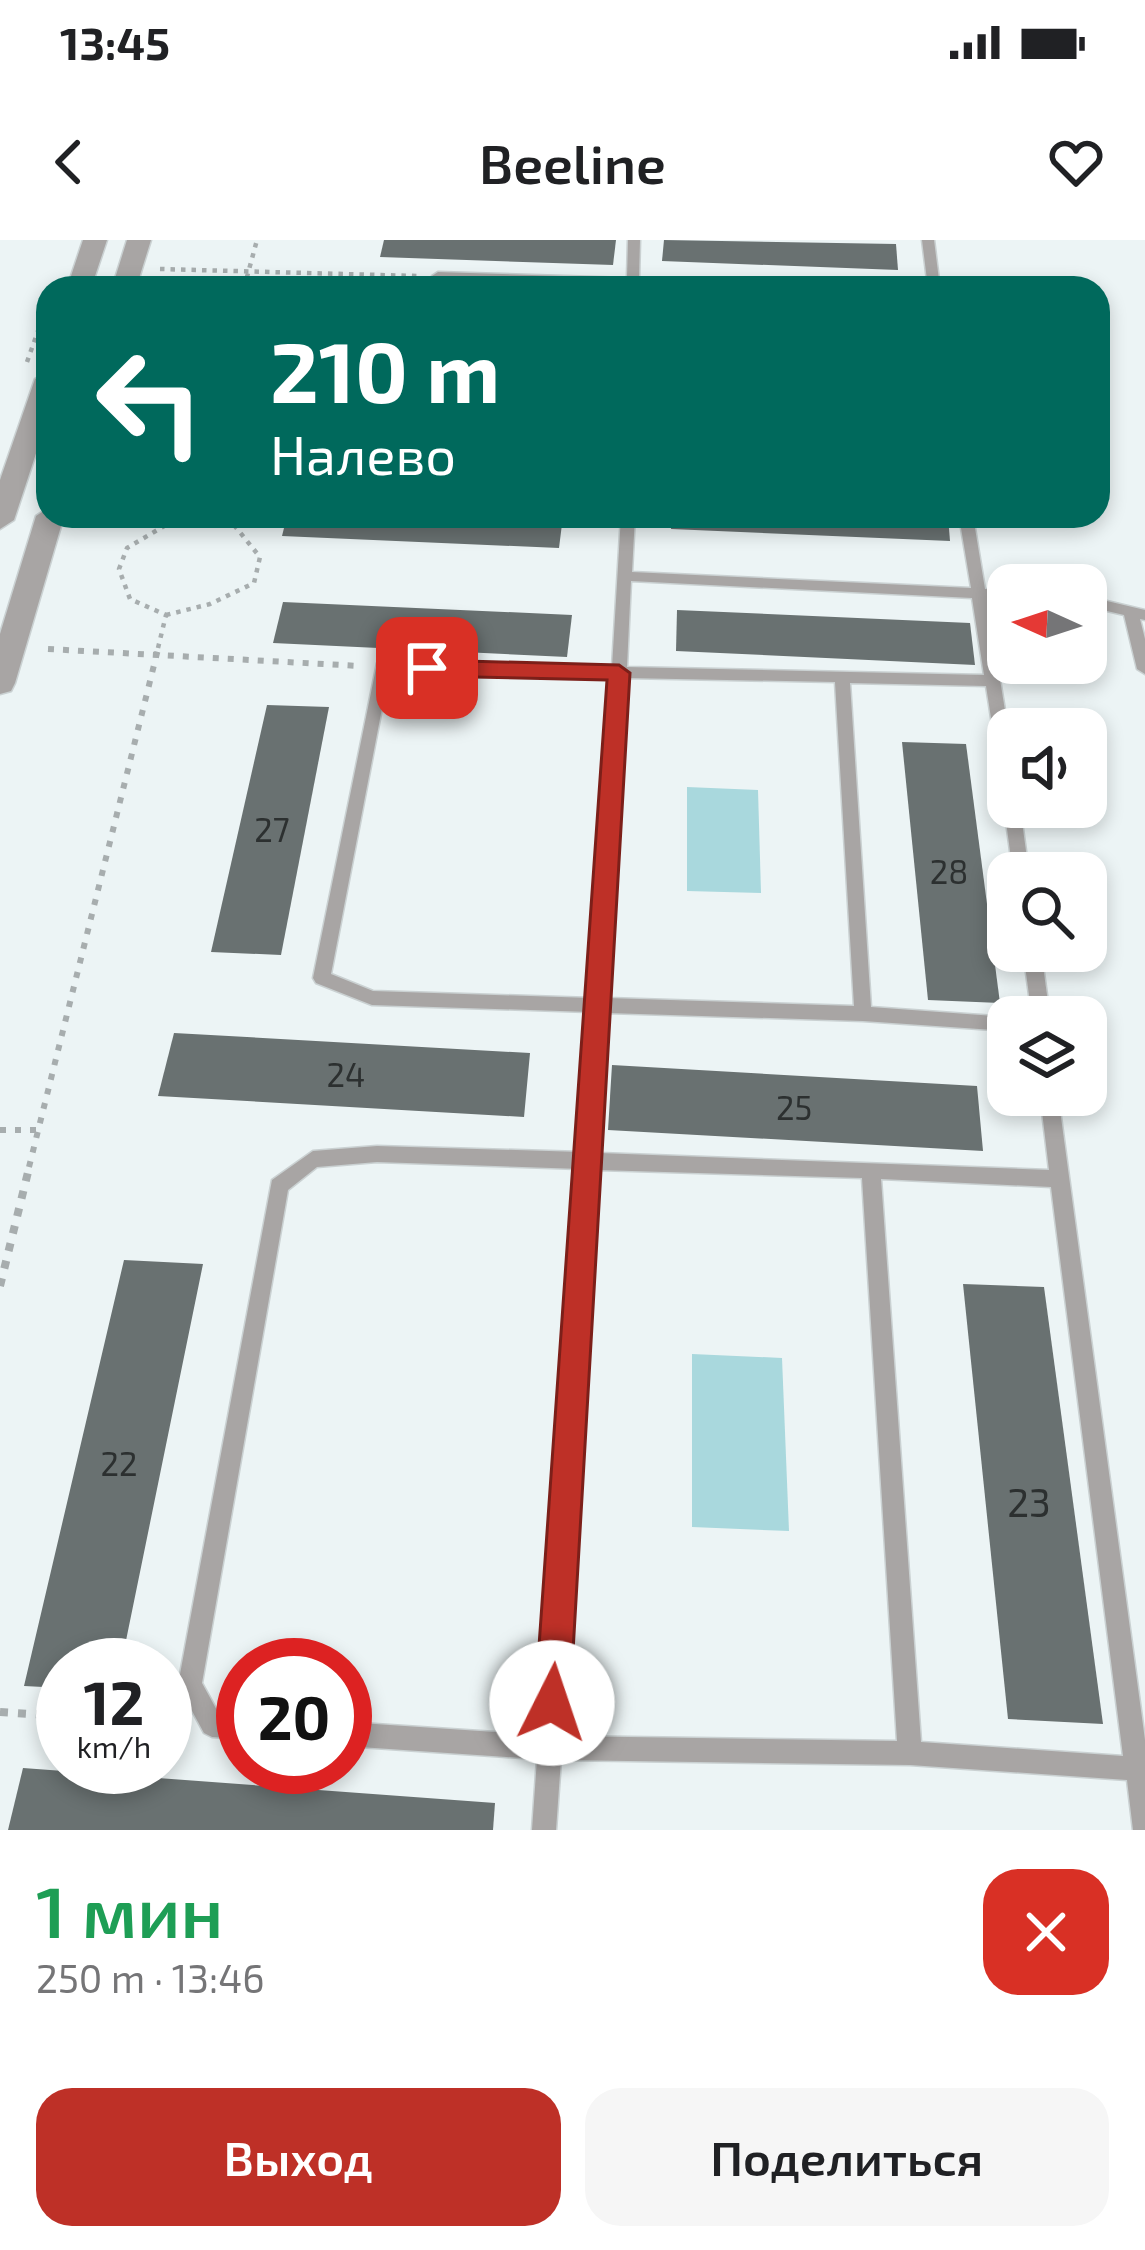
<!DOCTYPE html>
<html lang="ru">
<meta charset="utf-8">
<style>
body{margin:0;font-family:"Exo 2",sans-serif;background:#f6f6f6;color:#202124;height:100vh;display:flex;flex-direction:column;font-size:45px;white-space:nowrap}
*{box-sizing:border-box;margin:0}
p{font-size:39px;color:#757577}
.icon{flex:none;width:66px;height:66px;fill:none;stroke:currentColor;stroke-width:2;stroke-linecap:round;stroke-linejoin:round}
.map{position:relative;height:1590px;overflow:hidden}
.side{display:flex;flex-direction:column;background:#fff;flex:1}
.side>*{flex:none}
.top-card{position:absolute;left:36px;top:36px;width:1074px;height:252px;border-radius:36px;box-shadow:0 6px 18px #0003;background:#00695c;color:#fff;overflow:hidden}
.needle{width:78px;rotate:273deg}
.fabs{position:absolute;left:987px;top:324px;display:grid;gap:24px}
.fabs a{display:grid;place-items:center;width:120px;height:120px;border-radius:24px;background:#fff;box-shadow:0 6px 18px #0003;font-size:60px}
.speed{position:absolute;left:36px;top:1398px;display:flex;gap:24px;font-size:60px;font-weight:700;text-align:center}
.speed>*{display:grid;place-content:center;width:156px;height:156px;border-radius:50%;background:#fff;box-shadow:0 6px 18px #0003;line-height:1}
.speed small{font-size:30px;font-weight:400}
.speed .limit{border:18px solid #d22;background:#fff;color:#111}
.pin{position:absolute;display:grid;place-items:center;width:102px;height:102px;color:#fff;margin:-51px;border-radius:24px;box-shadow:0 6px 18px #0006}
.me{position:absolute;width:132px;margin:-66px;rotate:4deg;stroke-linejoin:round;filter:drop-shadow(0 0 9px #0008)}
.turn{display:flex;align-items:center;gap:42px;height:252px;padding:0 36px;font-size:54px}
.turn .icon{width:156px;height:156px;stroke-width:2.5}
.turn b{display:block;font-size:84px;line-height:102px}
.round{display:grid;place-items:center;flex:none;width:126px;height:126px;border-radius:36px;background:#f6f6f6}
.headline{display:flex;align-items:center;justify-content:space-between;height:204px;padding:0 36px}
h1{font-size:72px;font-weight:600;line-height:90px;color:#1e9e55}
.primary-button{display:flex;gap:24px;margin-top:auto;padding:24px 36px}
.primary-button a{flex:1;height:138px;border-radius:36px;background:#be3027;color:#fff;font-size:48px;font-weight:600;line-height:138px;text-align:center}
.primary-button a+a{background:#f6f6f6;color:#202124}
.status{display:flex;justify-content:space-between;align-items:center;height:84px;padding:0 60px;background:#fff;direction:ltr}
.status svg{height:33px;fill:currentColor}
header{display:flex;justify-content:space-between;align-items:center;height:156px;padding:0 36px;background:#fff;font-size:54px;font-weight:600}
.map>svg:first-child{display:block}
.green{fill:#a9d8dd}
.building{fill:#697171}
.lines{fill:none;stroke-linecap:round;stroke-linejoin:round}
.service-casing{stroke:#cad1d2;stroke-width:3}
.tertiary-casing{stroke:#cad1d2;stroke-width:3}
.path-far2{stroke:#a7adae;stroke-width:4.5;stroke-dasharray:4.5 6;stroke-linecap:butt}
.path-far1{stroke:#a7adae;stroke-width:6;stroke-dasharray:6 9;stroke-linecap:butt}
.path{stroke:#a7adae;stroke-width:8;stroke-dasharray:8 10;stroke-linecap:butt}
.service{fill:#a8a5a4;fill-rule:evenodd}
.tertiary{fill:#a8a5a4;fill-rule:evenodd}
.route{fill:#be3027;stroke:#7c1f19;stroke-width:3}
.labels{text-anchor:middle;stroke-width:9;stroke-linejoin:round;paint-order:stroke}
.number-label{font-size:33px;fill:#2c3030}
.near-number-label{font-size:39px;fill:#2c3030}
</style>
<div class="status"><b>13:45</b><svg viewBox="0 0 49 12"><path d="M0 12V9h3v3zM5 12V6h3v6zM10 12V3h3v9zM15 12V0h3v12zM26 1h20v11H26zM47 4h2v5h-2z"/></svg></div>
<header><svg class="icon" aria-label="back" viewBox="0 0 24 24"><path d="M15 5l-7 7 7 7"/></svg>Beeline<svg class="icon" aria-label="heart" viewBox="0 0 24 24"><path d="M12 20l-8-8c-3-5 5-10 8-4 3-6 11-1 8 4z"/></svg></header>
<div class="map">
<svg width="1145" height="1590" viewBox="0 0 1145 1590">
<rect width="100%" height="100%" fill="#ecf4f5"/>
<!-- green -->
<g class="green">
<path d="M687,547L758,550L761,653L687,651Z"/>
<path d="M692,1114L782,1118L789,1291L692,1287Z"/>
</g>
<!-- building -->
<g class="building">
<path d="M384,0H616L613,25L380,17Z"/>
<path d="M664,0L896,4L898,30L662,21Z"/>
<path d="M287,276H563L559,308L282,296Z"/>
<path d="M672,276H948L950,301L671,289Z"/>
<path d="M283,362L572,375L567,417L273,403Z"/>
<path d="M677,370L970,383L975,425L676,411Z"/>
<path d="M267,465L329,467L281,715L211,712Z"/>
<path d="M902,502L966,504L1000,763L928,760Z"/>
<path d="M174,793L530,813L524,877L158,856Z"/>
<path d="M612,825L977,846L983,911L608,890Z"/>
<path d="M124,1020L203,1024L121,1425H63V1448L24,1446Z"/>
<path d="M963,1044L1044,1047L1103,1484L1008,1479Z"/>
<path d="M23,1528L495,1563L493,1590H8Z"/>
</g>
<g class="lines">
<defs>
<g id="service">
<path d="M628,0H640L639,39L862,44L868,48H627V45L443,40L441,48H429L432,36L438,32L627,38Z"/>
<path d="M922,0H934L940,48H928Z"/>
<path d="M621,276H635L632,332L971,348L959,276H973L985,349L1008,350V360L987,359L1008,489V541L1000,535L986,446L850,443L871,767L1008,777V791L863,781L608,773L600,913L1049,930L1040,855H1058L1145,1500V1590H1133L1127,1540L910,1525L561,1520L556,1590H532L537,1519L345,1506V1482L539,1495L580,929L377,922L317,927L288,950L202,1443L219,1474L243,1475V1499L212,1497L204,1493L178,1445L272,940L313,911L377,906L581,912L590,772L372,765L316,743L313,738L377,423L612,427ZM631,341L972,358L984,435L627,427ZM389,432L611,437L591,758L373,751L331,734ZM626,438L835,442L854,766L608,758ZM599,930L862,938L897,1501L562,1496ZM881,939L1051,947L1123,1516L921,1502Z"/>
<path d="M1086,356L1145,370V380L1140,379L1145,399V434L1137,429L1124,375L1086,366Z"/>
<path d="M1008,562V567H1020L1029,633H1013L1004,567Z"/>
<path d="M1023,711H1041L1050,777H1032Z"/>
</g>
<g id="tertiary">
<path d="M83,0H107L91,48H67Z"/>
<path d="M127,0H151L136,48H112Z"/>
<path d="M48,131V177L14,280L0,289V240L35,139Z"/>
<path d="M48,268V276H64L15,443L11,451L0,454V394L36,276Z"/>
</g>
</defs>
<!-- service casing -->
<use href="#service" class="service-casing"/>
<!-- tertiary casing -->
<use href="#tertiary" class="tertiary-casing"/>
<!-- path-far2 -->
<g class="path-far2">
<path d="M160,29L417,36"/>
<path d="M244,48L257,0"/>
<path d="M27,122L48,63"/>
<path d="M166,375L210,364L254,343L260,317L234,285L202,276"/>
<path d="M158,408L166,375L130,359L119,329L127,308L181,276"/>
</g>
<!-- path-far1 -->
<g class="path-far1">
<path d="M48,409L360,426"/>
<path d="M0,890H38"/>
<path d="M29,927L159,405"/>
</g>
<!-- path -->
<g class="path">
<path d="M0,1046L30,924"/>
<path d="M0,1472L63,1476"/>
</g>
<!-- service -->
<use href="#service" class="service"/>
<!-- tertiary -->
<use href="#tertiary" class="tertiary"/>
</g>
<!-- route -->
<path class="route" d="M427,420L619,425L630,433L570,1463L565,1476L552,1481L540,1476L535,1463L607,440L427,436L415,428Z"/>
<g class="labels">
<!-- number labels -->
<g class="number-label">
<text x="272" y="602">27</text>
<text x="949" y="644">28</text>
<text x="346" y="847">24</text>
<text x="794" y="880">25</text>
<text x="119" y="1236">22</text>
</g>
<!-- near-number labels -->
<g class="near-number-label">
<text x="1029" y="1277">23</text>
</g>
</g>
</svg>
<div class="fabs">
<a><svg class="needle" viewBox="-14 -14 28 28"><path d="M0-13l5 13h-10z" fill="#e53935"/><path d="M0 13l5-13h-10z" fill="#757577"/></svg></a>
<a><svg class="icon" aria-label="sound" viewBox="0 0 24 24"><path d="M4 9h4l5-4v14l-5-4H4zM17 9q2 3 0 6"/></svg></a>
<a><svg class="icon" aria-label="search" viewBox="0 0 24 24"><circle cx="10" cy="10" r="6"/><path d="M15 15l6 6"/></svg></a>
<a><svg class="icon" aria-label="layers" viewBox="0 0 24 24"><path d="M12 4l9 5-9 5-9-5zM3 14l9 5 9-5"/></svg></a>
</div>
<div class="speed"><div>12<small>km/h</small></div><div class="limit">20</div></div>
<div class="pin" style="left:427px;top:428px;background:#d93025"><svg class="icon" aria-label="arrive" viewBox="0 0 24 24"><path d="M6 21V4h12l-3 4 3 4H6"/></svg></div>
<svg class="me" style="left:552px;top:1463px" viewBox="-20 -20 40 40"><circle r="19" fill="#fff"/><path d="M0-13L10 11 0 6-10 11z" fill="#be3027"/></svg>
<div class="top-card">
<div class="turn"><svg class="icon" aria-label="left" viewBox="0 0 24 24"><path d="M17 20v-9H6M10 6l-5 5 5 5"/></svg><div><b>210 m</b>Налево</div></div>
</div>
</div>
<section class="side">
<div class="headline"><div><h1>1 мин</h1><p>250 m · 13:46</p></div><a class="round" style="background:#d93025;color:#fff"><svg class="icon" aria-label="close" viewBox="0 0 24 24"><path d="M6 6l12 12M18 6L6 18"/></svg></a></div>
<div class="primary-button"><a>Выход</a><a>Поделиться</a></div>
</section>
